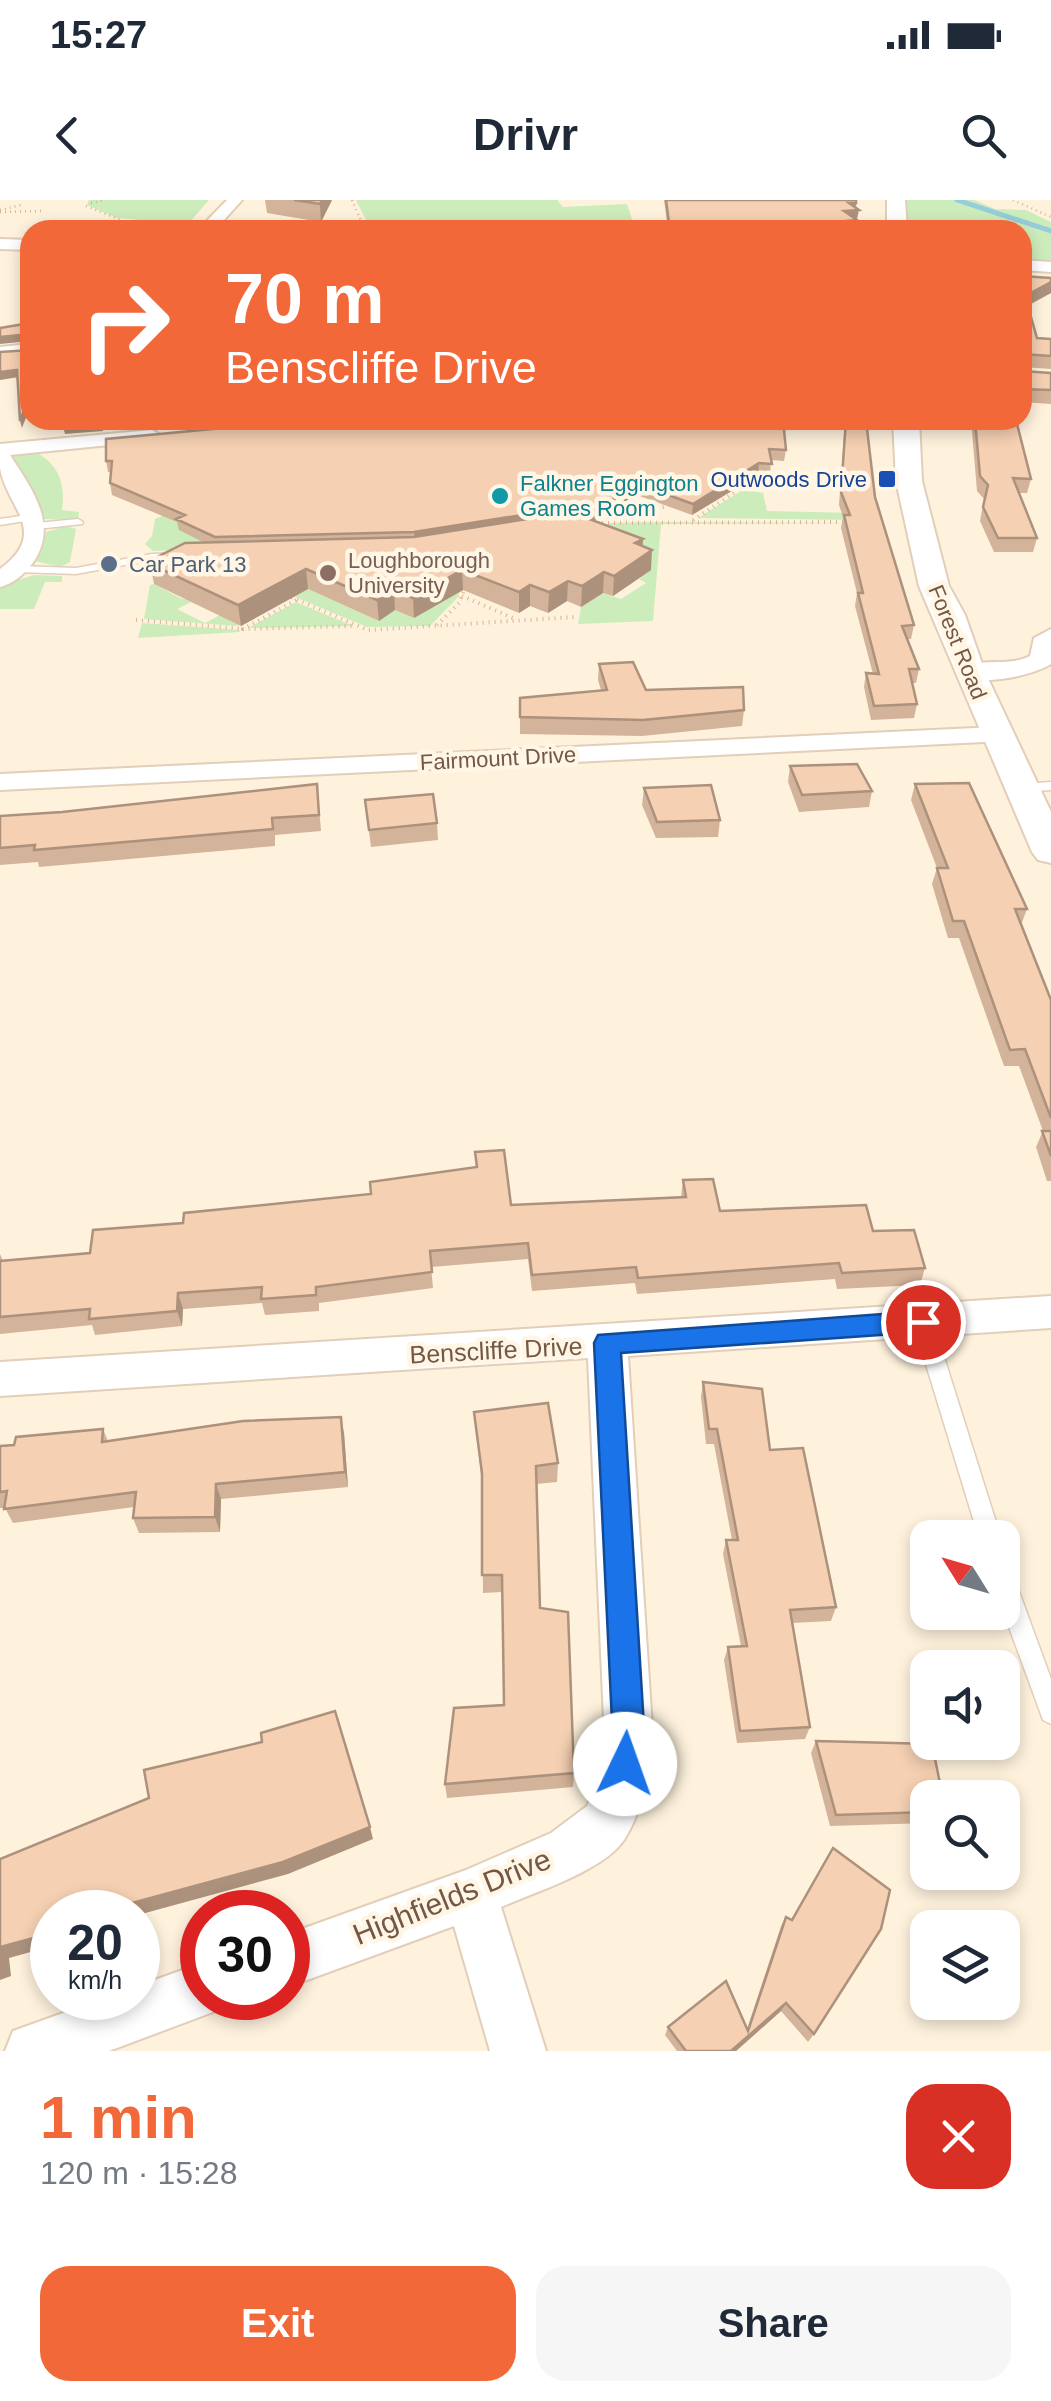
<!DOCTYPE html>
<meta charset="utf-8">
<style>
body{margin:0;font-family:Arial,sans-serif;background:#f6f6f7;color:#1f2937;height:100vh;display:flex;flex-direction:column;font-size:38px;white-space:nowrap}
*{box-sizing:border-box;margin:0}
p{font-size:32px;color:#747a83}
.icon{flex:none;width:55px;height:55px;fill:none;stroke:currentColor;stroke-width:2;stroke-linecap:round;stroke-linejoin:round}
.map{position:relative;height:1851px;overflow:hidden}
.sheet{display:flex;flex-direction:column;background:#fff;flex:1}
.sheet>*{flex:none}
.guide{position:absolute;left:20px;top:20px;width:1012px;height:210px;border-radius:30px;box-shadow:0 5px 15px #0003;background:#f26838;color:#fff;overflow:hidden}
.needle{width:65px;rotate:307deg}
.fabs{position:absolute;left:910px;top:1320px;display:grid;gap:20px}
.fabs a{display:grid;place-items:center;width:110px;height:110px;border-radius:20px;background:#fff;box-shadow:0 5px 15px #0003;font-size:50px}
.speed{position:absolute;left:30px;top:1690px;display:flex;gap:20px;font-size:50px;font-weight:700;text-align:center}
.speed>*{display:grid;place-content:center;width:130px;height:130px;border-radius:50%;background:#fff;box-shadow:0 5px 15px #0003;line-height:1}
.speed small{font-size:25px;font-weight:400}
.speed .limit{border:15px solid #d22;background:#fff;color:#111}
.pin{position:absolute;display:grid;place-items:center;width:85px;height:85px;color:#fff;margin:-42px;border:5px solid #fff;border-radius:50%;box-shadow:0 2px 10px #0007}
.me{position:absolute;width:110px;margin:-55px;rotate:3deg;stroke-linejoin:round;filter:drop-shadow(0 0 8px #0008)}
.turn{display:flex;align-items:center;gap:35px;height:210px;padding:0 40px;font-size:45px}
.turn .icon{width:130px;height:130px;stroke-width:2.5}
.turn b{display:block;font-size:70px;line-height:85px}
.round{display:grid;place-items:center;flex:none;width:105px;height:105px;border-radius:30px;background:#f6f6f7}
.head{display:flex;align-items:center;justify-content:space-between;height:170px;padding:0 40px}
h1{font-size:60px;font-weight:700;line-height:75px;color:#f26838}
.primary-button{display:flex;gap:20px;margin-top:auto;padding:20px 40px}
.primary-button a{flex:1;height:115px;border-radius:30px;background:#f26838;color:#fff;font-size:40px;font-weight:700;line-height:115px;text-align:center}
.primary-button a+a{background:#f6f6f7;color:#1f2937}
.status{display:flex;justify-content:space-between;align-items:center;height:70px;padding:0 50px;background:#fff;direction:ltr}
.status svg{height:28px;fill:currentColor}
header{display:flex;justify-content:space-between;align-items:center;height:130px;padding:0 40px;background:#fff;font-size:45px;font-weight:700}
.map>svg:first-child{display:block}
.green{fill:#cdecbb}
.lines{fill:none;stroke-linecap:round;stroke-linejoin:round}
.stream{stroke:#96cdda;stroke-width:5}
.service-casing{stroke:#e2ceb9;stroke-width:3}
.minor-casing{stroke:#e2ceb9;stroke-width:4}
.tertiary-casing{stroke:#e2ceb9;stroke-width:4}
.path-far1{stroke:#d9b396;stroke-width:2.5;stroke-dasharray:1 4;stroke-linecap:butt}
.path{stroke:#d9b396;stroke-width:4;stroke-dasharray:1 5;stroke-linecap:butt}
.service{fill:#fff;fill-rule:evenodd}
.minor{fill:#fff;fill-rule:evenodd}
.tertiary{fill:#fff;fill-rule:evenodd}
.wall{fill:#d3b399}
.shaded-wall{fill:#ac927d}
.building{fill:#f5d0b2;stroke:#ac927d;stroke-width:2.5}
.route{fill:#1a73e8;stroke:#114b97;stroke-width:2.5}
.transit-dot{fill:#1a4fb4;stroke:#fff6e5;stroke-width:4}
.culture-dot{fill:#0f9aa8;stroke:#fff6e5;stroke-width:4}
.service-dot{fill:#5c6f8a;stroke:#fff6e5;stroke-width:4}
.education-dot{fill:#8d6e63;stroke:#fff6e5;stroke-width:4}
.labels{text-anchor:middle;stroke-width:9;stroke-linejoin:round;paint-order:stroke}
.far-transit-label{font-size:22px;fill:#164399;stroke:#fff6e5;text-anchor:end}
.far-culture-label{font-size:22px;fill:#0d838f;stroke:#fff6e5;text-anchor:start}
.far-education-label{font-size:22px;fill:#785e54;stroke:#fff6e5;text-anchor:start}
.far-service-label{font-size:22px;fill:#4e5e75;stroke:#fff6e5;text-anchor:start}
.far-street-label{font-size:22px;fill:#745744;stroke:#fff6e5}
.street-label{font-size:25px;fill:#745744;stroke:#fff6e5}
.near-street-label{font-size:30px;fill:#745744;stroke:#fff6e5}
</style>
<div class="status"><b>15:27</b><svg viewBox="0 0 49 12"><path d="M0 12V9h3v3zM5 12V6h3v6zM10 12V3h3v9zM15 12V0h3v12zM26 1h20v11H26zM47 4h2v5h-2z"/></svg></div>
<header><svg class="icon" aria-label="back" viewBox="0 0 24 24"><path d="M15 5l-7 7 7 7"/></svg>Drivr<svg class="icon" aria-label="search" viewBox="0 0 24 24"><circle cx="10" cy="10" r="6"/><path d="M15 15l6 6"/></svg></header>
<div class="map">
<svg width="1051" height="1851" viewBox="0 0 1051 1851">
<rect width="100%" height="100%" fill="#fef2dd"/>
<!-- green -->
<g class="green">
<path d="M89,0H209L188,24L117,18L87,5Z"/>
<path d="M356,0H557L563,7L627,4L634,25L595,30H371Z"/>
<path d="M906,0H974L995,9L1026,10L1051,22V64L1023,61L1022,30H906Z"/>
<path d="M33,251C59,263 66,284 62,310L79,312L78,320L43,319L11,261L13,256Z"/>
<path d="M744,289L763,293L767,311L857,313L858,320L698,318Z"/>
<path d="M171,312L221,348L153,351L145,344L152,336L155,319Z"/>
<path d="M656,322L861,323L661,324L653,421L578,424L581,407L603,393L621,399L646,383L639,379L650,370L608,323Z"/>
<path d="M66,326L76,329L70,362L60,367L35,361L46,332Z"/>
<path d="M34,375L62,376V382H45L34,409H0V386Z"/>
<path d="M292,382L379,421L395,410L414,418L459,389V396L430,426L367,427L281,391Z"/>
<path d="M154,384L180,398L193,401L177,409L205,423L220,415L239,425L236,426L144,419L150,385Z"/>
<path d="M296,402L353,426L248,428Z"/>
<path d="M142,423L239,430L240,432L138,438Z"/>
</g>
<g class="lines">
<!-- stream -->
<path class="stream" d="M957,0L1051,31"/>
<defs>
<g id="service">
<path d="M34,314L38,315V319L0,325V319Z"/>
<path d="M78,319L83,322L82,324L37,329L32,326L37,323Z"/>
<path d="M181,353L185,354V358L152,360L76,374L18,372L12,369L18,366L76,368L152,354Z"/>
<path d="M1051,582V590L1021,592L1014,588L1021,584Z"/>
<path d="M923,1114L930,1116L933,1122L1001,1338H979L913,1122L916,1116Z"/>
<path d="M1002,1365L1010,1367L1013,1375L1051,1479V1524L1043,1520L1002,1408Z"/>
</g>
<g id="minor">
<path d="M227,0H242L215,30H198Z"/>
<path d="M0,39L30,40V50L0,49Z"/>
<path d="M1022,60L1051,62V72L1022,70Z"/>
<path d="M30,144V154L0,157V147Z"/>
<path d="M152,230L162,236L159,240L10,255C32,289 60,326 32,364C24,374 13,384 0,387V369C51,332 6,307 0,268C0,261 0,252 0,244Z"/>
<path d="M1051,429V464C1032,476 973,489 956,472C974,455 1008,468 1030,456L1034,438Z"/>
<path d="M996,527L1009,535L1005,541L0,590V574Z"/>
<path d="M1051,1096V1128L628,1156L653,1543C648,1575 642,1612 624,1640C603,1671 535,1692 501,1707L546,1851H490L454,1726L288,1787V1734L466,1670L551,1633L587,1606L597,1585L605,1543L588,1158L0,1196V1162Z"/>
<path d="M202,1763V1798H226L221,1809L109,1851H5L13,1831L105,1798H138V1786Z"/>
</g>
<g id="tertiary">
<path d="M887,0H905L907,30H887Z"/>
<path d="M893,220H919L922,281L949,386L965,415L985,472L1051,612V663L1038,660L1032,652L919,386L896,281Z"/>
</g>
</defs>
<!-- service casing -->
<use href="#service" class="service-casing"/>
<!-- minor casing -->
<use href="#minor" class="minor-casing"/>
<!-- tertiary casing -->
<use href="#tertiary" class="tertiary-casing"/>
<!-- path-far1 -->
<g class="path-far1">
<path d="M352,0L365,30"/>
<path d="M1013,0L1051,17"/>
<path d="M91,3L105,0"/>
<path d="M86,6L121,20"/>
<path d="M0,10L21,5"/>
<path d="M0,12L42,11"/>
<path d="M244,24L263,22"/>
</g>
<!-- path -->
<g class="path">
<path d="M628,317L673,304"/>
<path d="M693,320L738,290"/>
<path d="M590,323L847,322"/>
<path d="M286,395L368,430L575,417"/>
<path d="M462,396L513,418V422"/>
<path d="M296,400L243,429L355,426"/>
<path d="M136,420L243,429"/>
<path d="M437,425L459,403L466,385"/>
</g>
<!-- service -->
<use href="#service" class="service"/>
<!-- minor -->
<use href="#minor" class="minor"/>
<!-- tertiary -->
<use href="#tertiary" class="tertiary"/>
</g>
<!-- wall -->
<g class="wall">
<path d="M265,0H332L321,22L267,13Z"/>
<path d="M664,0H856L857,19L856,29L848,30H668Z"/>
<path d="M1022,76L1051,93L1028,106L1037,138L1051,139V169L1022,167Z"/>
<path d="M1022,171L1051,173V204L1022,202Z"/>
<path d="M308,220L786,250L784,261L771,260L770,275H758L692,315L637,295L594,321L643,339L642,346L651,370L613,396L603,393L581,407L567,401L548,413L530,406L519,413L463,390L414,418L395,410L379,421L308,389L241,426L154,384L150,364L159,359V356L203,342L179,330L177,322L112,295L110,283L111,272H108L106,261Z"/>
<path d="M845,220H866L875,297L914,425L911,439H907L919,469L916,483H912L917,504L914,518L871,520L864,487L866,473L873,474L855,406L857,393L841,328L843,317L839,305Z"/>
<path d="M971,220H1016L1031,279L1027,293H1019L1037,338L1033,352H994L980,321L984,299L977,291Z"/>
<path d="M599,464L646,490L744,510L742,526L642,536L520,534V498L601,490L598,480Z"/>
<path d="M790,566L872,591L869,607L799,612L788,582Z"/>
<path d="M317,584L321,631L275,635V646L39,667L38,662L0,665V616L62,612Z"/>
<path d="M915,584L1027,709L1021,725L1051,800V981H1047L1036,947L1043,931L1019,866H1004L959,738H948L932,684L937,668L911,600Z"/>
<path d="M644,588L720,620L718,637L656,638L642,605Z"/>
<path d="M365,600L437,623L438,640L371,647Z"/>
<path d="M475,952L511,1005L681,997L683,980L720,1011L873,1031L925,1068L920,1085L837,1089L835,1079L637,1094L635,1083L532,1091L528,1059L431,1067L433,1088L319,1103V1111L265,1115L262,1103L183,1109L182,1126L95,1135L92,1125L0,1134V1054L3,1061L90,1053L183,1023L371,994L476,967Z"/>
<path d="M703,1182L770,1250L836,1407L831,1421L792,1423L810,1527L805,1539L737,1543L724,1460L728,1447L741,1446L723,1354L726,1340H732L714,1244H706L701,1197Z"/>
<path d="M474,1212L558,1263L557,1282L536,1284L540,1408L574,1573L573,1587L447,1598L445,1584L504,1505L502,1392L483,1393L482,1285Z"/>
<path d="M103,1229L108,1241L344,1233L348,1287L221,1299L220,1332L139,1333L133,1318L134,1307L13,1323L5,1308H0V1246L14,1245Z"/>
<path d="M816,1541L928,1598V1623L830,1626L811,1553Z"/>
<path d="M786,1717L814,1834L808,1842L781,1811L736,1851H677L665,1835L668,1827L747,1829L781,1726Z"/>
</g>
<!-- shaded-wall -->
<g class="shaded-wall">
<path d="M322,0H332L321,22L320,4Z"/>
<path d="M849,3H856L855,10H859L857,19L842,21Z"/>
<path d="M857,20L856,29L847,30L836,22Z"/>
<path d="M1051,82V93L1022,108L1025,96Z"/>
<path d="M30,134V141L0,144V137Z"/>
<path d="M17,170L19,177L0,180V172Z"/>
<path d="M30,195V207L22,228L20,221Z"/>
<path d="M101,220L103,231L65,234L62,223Z"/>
<path d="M106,220H218L108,230Z"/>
<path d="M759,263L758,275L692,315L693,304Z"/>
<path d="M638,284L637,295L587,325V314Z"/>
<path d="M579,306L578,317L415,343L414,332Z"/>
<path d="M643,339L642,357L652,350L651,370L613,396L614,376L635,343Z"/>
<path d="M306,369L308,389L241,426L238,405Z"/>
<path d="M462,370L463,390L414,418L413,398Z"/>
<path d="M604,372L603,393L581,407L582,386Z"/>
<path d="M568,381L567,401L548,413L549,392Z"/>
<path d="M530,385V406L519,413V392Z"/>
<path d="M394,390L395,410L379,421L377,400Z"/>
<path d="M178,1093L183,1109L182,1126L177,1111Z"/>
<path d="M341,1217L344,1233L348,1287L345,1272Z"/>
<path d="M216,1284L221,1299L220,1332L215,1317Z"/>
<path d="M370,1627L373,1639L288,1674L138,1715V1712H121V1706Z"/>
<path d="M52,1733V1746L9,1758L11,1776L0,1780V1747Z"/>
<path d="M786,1803L781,1811L736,1851H731Z"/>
</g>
<!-- building -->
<g class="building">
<path d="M294,0H322L320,4Z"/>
<path d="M666,0H856V3H849L859,10L844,11L857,20L836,22L848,30H670Z"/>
<path d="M1022,76L1051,78V82L1025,96L1037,138L1051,139V156L1023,154L1022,164Z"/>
<path d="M30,123V134L0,137V128Z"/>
<path d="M30,150V195L20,221L17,170L0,172V152Z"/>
<path d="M1022,171L1051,173V190L1022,189Z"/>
<path d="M62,220H98L62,223Z"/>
<path d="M308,220H783L786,250L769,249L772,264L759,263L693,304L638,284L587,314L586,308L579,306L414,332L215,337L176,319L185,315L110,283L112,261H106V239Z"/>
<path d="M846,220H866L875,297L914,425L902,426L919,469H909L917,504L874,506L866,473L879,474L858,393H863L844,315H850L841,292Z"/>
<path d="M975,220H1016L1031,279L1013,278L1037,338H998L983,307L988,285L980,276Z"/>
<path d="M578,311L573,313L643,339L635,343L652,350L614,376L604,372L582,386L568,381L549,392L530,385L519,392L462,370L413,398L394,390L377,400L306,369L238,405L150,364L162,357L159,356L185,343L414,337Z"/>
<path d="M633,462L646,490L743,487L744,510L643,520L520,517V498L607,490L599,464Z"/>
<path d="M857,564L872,591L802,595L790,566Z"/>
<path d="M969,583L1027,709H1015L1051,800V918L1025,849L1010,850L964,721H953L937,668H948L915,584Z"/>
<path d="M317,584L319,615L272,618L273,629L34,650L35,645L0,648V616L62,612Z"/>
<path d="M711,585L720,620L657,622L644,588Z"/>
<path d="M433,594L437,623L369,630L365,600Z"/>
<path d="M1042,931H1051V956Z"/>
<path d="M504,950L511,1005L686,997L683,980L713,979L720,1011L866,1005L873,1031L914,1030L925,1068L842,1073L839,1063L638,1078L636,1067L532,1075L528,1043L430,1051L432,1072L316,1087V1095L261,1099L262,1087L178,1093L177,1111L89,1119L90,1109L0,1117V1061L90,1053L93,1030L183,1023L184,1013L371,994L370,982L477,967L475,952Z"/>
<path d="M703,1182L762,1189L770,1250L803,1248L836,1407L790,1410L810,1527L740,1531L728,1447L747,1446L726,1340H738L717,1229H709Z"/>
<path d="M548,1203L558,1263L536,1266L540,1408L568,1412L574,1573L445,1584L454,1508L504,1505L502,1375H482V1273L474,1212Z"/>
<path d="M341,1217L345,1272L216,1284L215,1317L133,1318L136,1292L4,1309L7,1291L0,1292V1246L14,1245L16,1237L103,1229L102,1242L243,1221Z"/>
<path d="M335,1511L370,1627L283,1662L121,1706V1712H52V1733L0,1747V1659L149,1598L144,1570L262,1542L261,1533Z"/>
<path d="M816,1541L932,1544L943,1598H928V1612L836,1615Z"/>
<path d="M833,1648L890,1690L881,1729L814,1834L786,1803L731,1851H686L668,1827L726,1781L748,1831L786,1717L792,1720Z"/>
</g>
<!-- route -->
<path class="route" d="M923,1111L932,1114L936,1122L932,1129L923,1132L621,1153L645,1543L637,1576L625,1580L614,1576L609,1564L613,1543L594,1143L598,1135Z"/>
<!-- markers -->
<rect class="transit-dot" x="877" y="269" width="20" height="20" rx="5"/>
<circle class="culture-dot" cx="500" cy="296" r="10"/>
<circle class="service-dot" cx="109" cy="364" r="10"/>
<circle class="education-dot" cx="328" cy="373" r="10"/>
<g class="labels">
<!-- far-transit labels -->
<g class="far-transit-label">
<text x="867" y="287">Outwoods Drive</text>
</g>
<!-- far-culture labels -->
<g class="far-culture-label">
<text x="520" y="291">Falkner Eggington<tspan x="520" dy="25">Games Room</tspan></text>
</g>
<!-- far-education labels -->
<g class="far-education-label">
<text x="348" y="368">Loughborough<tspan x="348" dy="25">University</tspan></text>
</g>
<!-- far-service labels -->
<g class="far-service-label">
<text x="129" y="372">Car Park 13</text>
</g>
<!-- far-street labels -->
<g class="far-street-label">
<text transform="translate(958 442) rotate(68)" y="8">Forest Road</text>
<text transform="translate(498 558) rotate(-3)" y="8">Fairmount Drive</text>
</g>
<!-- street labels -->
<g class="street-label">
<text transform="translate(496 1150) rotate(-3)" y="9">Benscliffe Drive</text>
</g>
<!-- near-street labels -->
<g class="near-street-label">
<text transform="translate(452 1697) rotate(-22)" y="10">Highfields Drive</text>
</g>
</g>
</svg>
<div class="fabs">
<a><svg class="needle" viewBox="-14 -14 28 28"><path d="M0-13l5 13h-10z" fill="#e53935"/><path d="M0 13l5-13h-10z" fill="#747a83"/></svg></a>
<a><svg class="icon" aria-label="sound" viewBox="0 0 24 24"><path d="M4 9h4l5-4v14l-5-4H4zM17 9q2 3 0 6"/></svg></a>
<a><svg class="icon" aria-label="search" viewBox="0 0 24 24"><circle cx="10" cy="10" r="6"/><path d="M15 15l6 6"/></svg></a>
<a><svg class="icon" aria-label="layers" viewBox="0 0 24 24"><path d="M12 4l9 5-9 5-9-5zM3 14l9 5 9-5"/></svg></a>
</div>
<div class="speed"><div>20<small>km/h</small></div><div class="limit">30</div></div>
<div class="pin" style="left:923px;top:1122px;background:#d93025"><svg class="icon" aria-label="arrive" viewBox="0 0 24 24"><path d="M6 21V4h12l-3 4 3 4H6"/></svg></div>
<svg class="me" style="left:625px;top:1564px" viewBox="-20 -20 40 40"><circle r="19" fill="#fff"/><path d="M0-13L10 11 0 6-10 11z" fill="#1a73e8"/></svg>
<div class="guide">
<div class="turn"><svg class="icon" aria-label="right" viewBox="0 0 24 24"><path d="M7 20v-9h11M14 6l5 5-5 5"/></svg><div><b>70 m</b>Benscliffe Drive</div></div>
</div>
</div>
<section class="sheet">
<div class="head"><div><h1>1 min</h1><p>120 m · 15:28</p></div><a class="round" style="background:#d93025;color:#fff"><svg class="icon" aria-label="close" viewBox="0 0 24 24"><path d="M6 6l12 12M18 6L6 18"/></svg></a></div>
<div class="primary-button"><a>Exit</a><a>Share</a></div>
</section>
